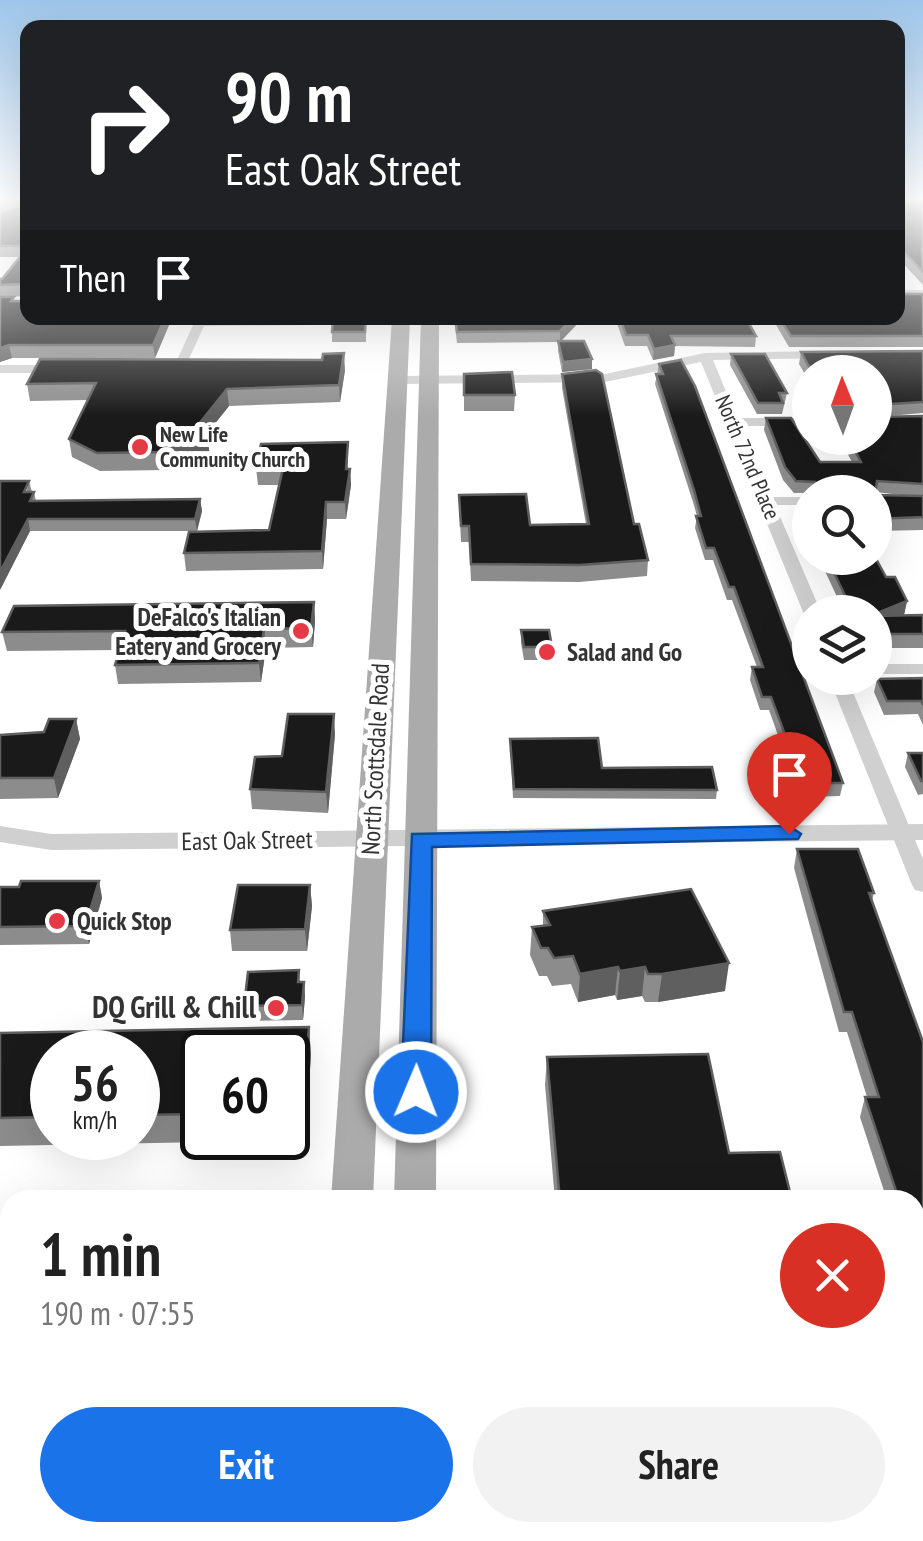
<!DOCTYPE html>
<meta charset="utf-8">
<style>
body{margin:0;font-family:"PT Sans Narrow",sans-serif;background:#f2f2f2;color:#222;height:100vh;display:flex;flex-direction:column;font-size:38px;white-space:nowrap}
*{box-sizing:border-box;margin:0}
p{font-size:32px;color:#767676}
.icon{flex:none;width:55px;height:55px;fill:none;stroke:currentColor;stroke-width:2;stroke-linecap:round;stroke-linejoin:round}
.map{position:relative;flex:1;overflow:hidden}
.details{position:absolute;left:0px;top:1190px;width:925px;height:352px;display:flex;flex-direction:column;background:#fff;border-radius:30px 30px 0 0;box-shadow:0 10px 40px #0002}
.details>*{flex:none}
.guide{position:absolute;left:20px;top:20px;width:885px;height:305px;border-radius:20px;box-shadow:0 10px 40px #0002;background:#202124;color:#fff;overflow:hidden}
.needle{width:65px;rotate:359deg}
.fabs{position:absolute;left:792px;top:355px;display:grid;gap:20px}
.fabs a{display:grid;place-items:center;width:100px;height:100px;border-radius:50%;background:#fff;box-shadow:0 10px 40px #0002;font-size:50px}
.speed{position:absolute;left:30px;top:1030px;display:flex;gap:20px;font-size:50px;font-weight:700;text-align:center}
.speed>*{display:grid;place-content:center;width:130px;height:130px;border-radius:50%;background:#fff;box-shadow:0 10px 40px #0002;line-height:1}
.speed small{font-size:25px;font-weight:400}
.speed .limit{border:5px solid #111;border-radius:15px;background:#fff;color:#111}
.pin{position:absolute;display:grid;place-items:center;width:85px;height:85px;color:#fff;margin:-102px -42px;border-radius:50% 50% 50% 0;rotate:-45deg;box-shadow:0 0 10px #0007}
.pin .icon{rotate:45deg}
.me{position:absolute;width:110px;margin:-55px;rotate:1deg;stroke-linejoin:round;filter:drop-shadow(0 0 8px #0008)}
.turn{display:flex;align-items:center;gap:35px;height:210px;padding:0 40px;font-size:45px}
.turn .icon{width:130px;height:130px;stroke-width:2.5}
.turn b{display:block;font-size:70px;line-height:85px}
.then{display:flex;align-items:center;height:95px;padding:0 40px;background:#0003;gap:20px;font-size:38px}
.round{display:grid;place-items:center;flex:none;width:105px;height:105px;border-radius:52px;background:#f2f2f2}
.overview{display:flex;align-items:center;justify-content:space-between;height:170px;padding:0 40px}
h1{font-size:60px;font-weight:700;line-height:75px}
.button{display:flex;gap:20px;margin-top:auto;padding:20px 40px}
.button a{flex:1;height:115px;border-radius:60px;background:#1a73e8;color:#fff;font-size:40px;font-weight:700;line-height:115px;text-align:center}
.button a+a{background:#f2f2f2;color:#222}
.map>svg:first-child{display:block}
.lines{fill:none;stroke-linecap:round;stroke-linejoin:round}
.minor{fill:#d0d0d0;fill-rule:evenodd}
.tertiary{fill:#d0d0d0;fill-rule:evenodd}
.primary{fill:#ababab;fill-rule:evenodd}
.wall{fill:#8c8c8c;fill-rule:evenodd}
.shaded-wall{fill:#5f5f5f}
.building{fill:#1a1a1a;stroke:#5f5f5f;stroke-width:2.5}
.route{fill:#1a73e8;stroke:#114b97;stroke-width:2.5}
.poi-dot{fill:#e63946;stroke:#fff;stroke-width:4}
.labels{text-anchor:middle;stroke-width:10;stroke-linejoin:round;paint-order:stroke}
.far-poi-label{font-size:22px;font-weight:bold;fill:#333;stroke:#fff;text-anchor:start}
.far-street-label{font-size:22px;fill:#333;stroke:#fff}
.poi-label{font-size:25px;font-weight:bold;fill:#333;stroke:#fff;text-anchor:start}
.street-label{font-size:25px;fill:#333;stroke:#fff}
.near-poi-label{font-size:30px;font-weight:bold;fill:#333;stroke:#fff;text-anchor:end}
</style>
<div class="map">
<svg width="923" height="1541" viewBox="0 0 923 1541">
<rect width="100%" height="100%" fill="#fff"/>
<g class="lines">
<!-- minor -->
<g class="minor">
<rect x="898" y="290" width="25" height="6"/>
<path d="M193,318H430L436,321L430,324L204,326L187,363L155,371V365L178,358L194,323Z"/>
<path d="M831,351L833,354L827,358L713,360L737,418H810V426H741L771,497H810V505H775L821,612H810V617L803,612L701,362L605,382L397,384L391,380L397,376L605,374L705,353Z"/>
<path d="M0,365H60L66,369L60,373H0Z"/>
<rect x="875" y="664" width="48" height="10"/>
<path d="M829,678H847L923,859V892L915,890L912,885Z"/>
</g>
<!-- tertiary -->
<path class="tertiary" d="M923,824V840L51,850L0,842V826L51,834Z"/>
<!-- primary -->
<g class="primary">
<path d="M392,318H410L373,1200H331Z"/>
<path d="M421,318H439L436,1200H394Z"/>
<path d="M306,1532H358L357,1541H305Z"/>
<rect x="384" y="1532" width="52" height="9"/>
</g>
</g>
<!-- wall -->
<g class="wall">
<path d="M898,200H923V285L898,258Z"/>
<path d="M27,205L26,296L7,297L15,301L28,318H172L155,358H12L0,362V279H2L19,257H0V212Z"/>
<path d="M923,294V347H789L772,318H898Z"/>
<path d="M366,318V342H332V332Z"/>
<path d="M454,318H583L561,341L592,359V369L562,372L558,351V342L457,343Z"/>
<path d="M615,318H746L756,336L755,347L675,346L674,356L653,360L647,346H625Z"/>
<path d="M923,351V413L877,417L923,416V530L875,531V495L910,496L875,492L794,493L783,480L764,430L766,418L820,462H852L839,438H875V372H810V383L799,364L801,352Z"/>
<path d="M731,354L787,393L782,414H757L730,365Z"/>
<path d="M659,364L843,783L840,796L800,797L769,710H760L750,680L752,667H757L732,600H727L713,560H705L695,528L697,516L693,502L655,384Z"/>
<path d="M345,370L340,402L229,406L205,436L210,458L169,464L166,470L100,471L72,457L69,439L87,400L30,401L27,384Z"/>
<path d="M464,374L515,395L514,411H464Z"/>
<path d="M562,374L634,524L648,560L647,576L579,582L471,581L469,542H461L459,495L530,525L586,524L562,388Z"/>
<path d="M348,442V469H350L351,485L346,519H327L323,569L186,571L184,553L269,530L280,485H258L256,468Z"/>
<path d="M29,481L32,492H34L36,501L200,499L202,511L197,531H30L0,590Z"/>
<path d="M804,496H810V537L800,515Z"/>
<path d="M875,557L886,577L907,601L904,615L902,616L923,615V648H875V612H844L819,558Z"/>
<path d="M314,602L315,621L313,647L266,648L261,682L118,684L115,665L119,650L7,651L2,632Z"/>
<path d="M521,630L552,647L551,660H524L521,643Z"/>
<path d="M923,678V725L918,714L884,715L874,692L877,679Z"/>
<path d="M76,719L80,739L58,798L0,799V735L44,732Z"/>
<path d="M335,734L328,813L252,809L250,789L282,756Z"/>
<path d="M510,739L602,768L717,790L716,799L513,798Z"/>
<path d="M908,753H923V794L918,795L905,767Z"/>
<path d="M797,849L874,893L872,901L923,1042V1314L915,1289V1200H887L860,1117L865,1097H867L847,1032H839L794,868Z"/>
<path d="M99,881L102,898L89,944L0,945V887Z"/>
<path d="M310,885L312,906L307,951H232L230,930Z"/>
<path d="M543,911L725,991L658,1002H645L642,996L617,1000L615,995L578,1002L571,984L552,986L547,976H539L530,955L532,927L543,926Z"/>
<path d="M299,970L300,982H304L305,997L303,1020L246,1021L244,1006Z"/>
<path d="M309,1027L311,1055L305,1140L0,1146V1033ZM52,1052H138V1138H52ZM202,1052H288V1138H202Z"/>
<path d="M547,1057L729,1153L792,1200H555L545,1085Z"/>
</g>
<!-- shaded-wall -->
<g class="shaded-wall">
<path d="M0,200H27V202L0,211Z"/>
<path d="M165,318H172L155,358L153,345Z"/>
<path d="M573,318H583L560,342V331Z"/>
<path d="M9,345L12,358L0,362V348Z"/>
<path d="M675,345L674,356L653,360L654,349Z"/>
<path d="M344,353L345,370L340,402L339,385Z"/>
<path d="M592,359V369L562,372L563,362Z"/>
<path d="M227,389L229,406L201,441L208,440L210,458L169,464L166,470L164,452L166,446L198,425Z"/>
<path d="M350,469L351,485L346,519L345,502Z"/>
<path d="M200,499L202,511L197,531L195,519Z"/>
<path d="M326,502L327,519L323,569L322,551Z"/>
<path d="M28,519L30,531L0,590V572Z"/>
<path d="M907,601L904,615L875,626V614Z"/>
<path d="M314,602L315,621L313,647L311,628Z"/>
<path d="M264,629L266,648L261,682L259,663Z"/>
<path d="M334,714L335,734L328,813L326,792Z"/>
<path d="M76,719L80,739L58,798L54,778Z"/>
<path d="M99,881L102,898L89,944L85,926Z"/>
<path d="M310,885L312,906L307,951L305,929Z"/>
<path d="M729,963L725,991L658,1002L662,974Z"/>
<path d="M618,967L615,995L578,1002L580,974Z"/>
<path d="M645,967L642,996L617,1000L620,971Z"/>
<path d="M304,982L305,997L303,1020L302,1005Z"/>
<path d="M309,1027L311,1055L305,1140L302,1112Z"/>
<rect x="230" y="1532" width="10" height="9"/>
</g>
<!-- building -->
<g class="building">
<path d="M898,200H923V249H922L923,272L898,246Z"/>
<path d="M28,203V246H0V212Z"/>
<path d="M28,247V280L24,284L0,285V279H2Z"/>
<path d="M898,294H923V336H791L779,318H898Z"/>
<path d="M0,297H14L11,301H28V318H165L153,345H9L0,348Z"/>
<path d="M366,318L365,332H332L333,319Z"/>
<path d="M455,318H573L560,331L457,332Z"/>
<path d="M620,318H746L756,336H671L675,345L654,349L648,335H626Z"/>
<path d="M558,341H584L592,359L563,362Z"/>
<path d="M923,351V402L875,405V372H812L801,352Z"/>
<path d="M344,353L339,385L227,389L198,425L208,440L166,446L164,452L97,453L69,439L96,383L27,384L40,359L322,360L323,354Z"/>
<path d="M731,354H765L787,393H779L783,403H758Z"/>
<path d="M681,360L695,386L843,783H803L771,697H762L752,667H763L734,587H729L714,548H706L696,516H701L694,490L656,374H663L659,364Z"/>
<path d="M596,370L602,374L634,524H639L648,560L580,565L471,564L469,526H461L459,495L526,494L530,525L589,524L562,374Z"/>
<path d="M512,372L515,395H464V374Z"/>
<path d="M875,410L877,417L923,416V484L877,481L875,494L815,492V482L796,481L785,467L766,418H791L820,462H861L848,438H875Z"/>
<path d="M348,442L346,469H350L345,502H326L322,551L184,553L189,532L269,530L283,468H256L261,444Z"/>
<path d="M1,481H29L24,492H34L30,501L200,499L195,519H28L0,572V483Z"/>
<path d="M875,495L923,496V517L875,519Z"/>
<path d="M804,496H810V520L802,502H807Z"/>
<path d="M875,557L886,577H895L907,601L875,614V612H853L827,558Z"/>
<path d="M314,602L311,628L264,629L259,663L115,665L125,631L2,632L14,606Z"/>
<path d="M923,615V634H875V616Z"/>
<path d="M521,630H549L552,647H524Z"/>
<path d="M923,678V705L921,701H887L877,679Z"/>
<path d="M288,714H334L326,792L250,789L255,757L282,756Z"/>
<path d="M49,719H76L54,778H0V735L44,732Z"/>
<path d="M598,738L602,768L712,767L717,790L514,789L510,739Z"/>
<path d="M908,753H923V781H921Z"/>
<path d="M797,849H858L874,893H869L923,1042V1273L915,1249V1200H899L865,1097H879L852,1012H844Z"/>
<path d="M21,881H99L85,926L0,927V887H19Z"/>
<path d="M238,885H310L305,929L230,930Z"/>
<path d="M691,889L729,963L662,974H648L645,967L620,971L618,967L580,974L573,956L554,958L548,948H541L532,927L550,925L543,911Z"/>
<path d="M299,970L298,982H304L302,1005L244,1006L248,972Z"/>
<path d="M309,1027L302,1112H288V1052H202V1114L138,1115V1052H52V1117L0,1118V1033Z"/>
<path d="M708,1054L729,1153L780,1152L792,1200H560L547,1057Z"/>
<path d="M0,1431H10V1532H230V1541H0Z"/>
</g>
<!-- sky -->
<linearGradient id="sky" x2="0" y2="1"><stop stop-color="#9ec6ea"/><stop offset="0.48" stop-color="#fff"/><stop offset="1" stop-color="#fff" stop-opacity="0"/></linearGradient>
<rect width="923" height="416" fill="url(#sky)"/>
<!-- route -->
<path class="route" d="M789,826L801,834L798,839L432,847L431,1092L426,1100H405L401,1092L412,834Z"/>
<!-- markers -->
<g class="poi-dot">
<circle cx="140" cy="447" r="10"/>
<circle cx="301" cy="631" r="10"/>
<circle cx="547" cy="652" r="10"/>
<circle cx="57" cy="921" r="10"/>
<circle cx="276" cy="1008" r="10"/>
</g>
<g class="labels">
<!-- far-poi labels -->
<g class="far-poi-label">
<text x="160" y="442">New Life<tspan x="160" dy="25">Community Church</tspan></text>
</g>
<!-- far-street labels -->
<g class="far-street-label">
<text transform="translate(748 457) rotate(67)" y="8">North 72nd Place</text>
</g>
<!-- poi labels -->
<g class="poi-label">
<text x="281" y="626" text-anchor="end">DeFalco's Italian<tspan x="281" dy="29">Eatery and Grocery</tspan></text>
<text x="567" y="661">Salad and Go</text>
<text x="77" y="930">Quick Stop</text>
</g>
<!-- street labels -->
<g class="street-label">
<text transform="translate(375 759) rotate(-87)" y="9">North Scottsdale Road</text>
<text transform="translate(247 840) rotate(-1)" y="9">East Oak Street</text>
</g>
<!-- near-poi labels -->
<g class="near-poi-label">
<text x="256" y="1018">DQ Grill &amp; Chill</text>
</g>
</g>
</svg>
<div class="fabs">
<a><svg class="needle" viewBox="-14 -14 28 28"><path d="M0-13l5 13h-10z" fill="#e53935"/><path d="M0 13l5-13h-10z" fill="#767676"/></svg></a>
<a><svg class="icon" aria-label="search" viewBox="0 0 24 24"><circle cx="10" cy="10" r="6"/><path d="M15 15l6 6"/></svg></a>
<a><svg class="icon" aria-label="layers" viewBox="0 0 24 24"><path d="M12 4l9 5-9 5-9-5zM3 14l9 5 9-5"/></svg></a>
</div>
<div class="speed"><div>56<small>km/h</small></div><div class="limit">60</div></div>
<div class="pin" style="left:789px;top:834px;background:#d93025"><svg class="icon" aria-label="arrive" viewBox="0 0 24 24"><path d="M6 21V4h12l-3 4 3 4H6"/></svg></div>
<svg class="me" style="left:416px;top:1092px" viewBox="-20 -20 40 40"><circle r="17" fill="#1a73e8" stroke="#fff" stroke-width="3"/><path d="M0-11L8 9 0 5-8 9z" fill="#fff"/></svg>
<div class="guide">
<div class="turn"><svg class="icon" aria-label="right" viewBox="0 0 24 24"><path d="M7 20v-9h11M14 6l5 5-5 5"/></svg><div><b>90 m</b>East Oak Street</div></div>
<div class="then">Then<svg class="icon" aria-label="arrive" viewBox="0 0 24 24"><path d="M6 21V4h12l-3 4 3 4H6"/></svg></div>
</div>
<section class="details">
<div class="overview"><div><h1>1 min</h1><p>190 m · 07:55</p></div><a class="round" style="background:#d93025;color:#fff"><svg class="icon" aria-label="close" viewBox="0 0 24 24"><path d="M6 6l12 12M18 6L6 18"/></svg></a></div>
<div class="button"><a>Exit</a><a>Share</a></div>
</section>
</div>
